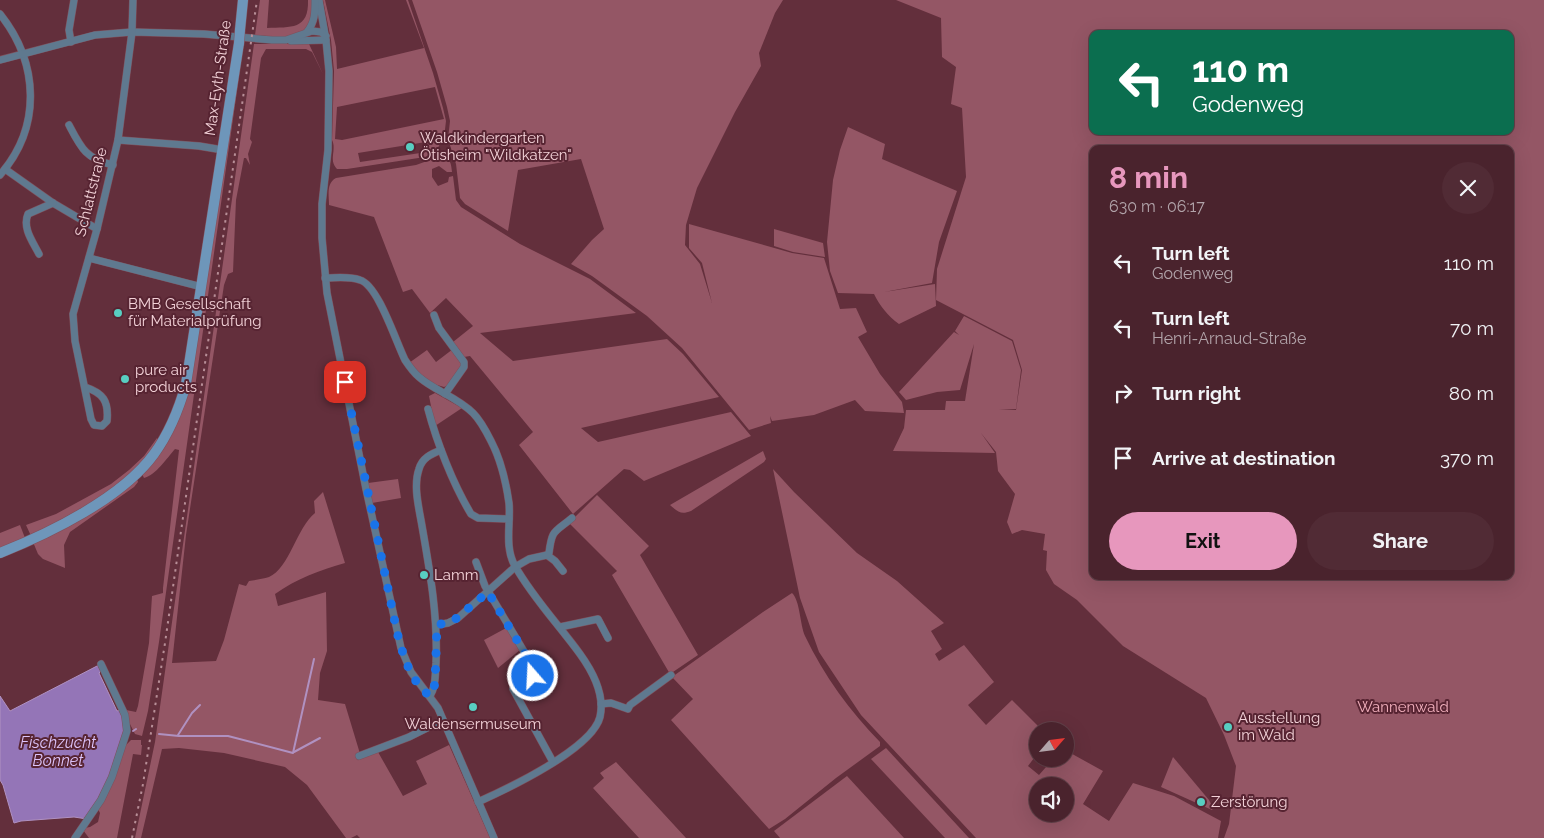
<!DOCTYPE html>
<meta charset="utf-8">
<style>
body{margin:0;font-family:Raleway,sans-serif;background:#512b35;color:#f1f3f6;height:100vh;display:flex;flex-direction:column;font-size:19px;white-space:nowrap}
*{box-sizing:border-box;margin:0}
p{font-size:16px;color:#b2a4aa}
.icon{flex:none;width:28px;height:28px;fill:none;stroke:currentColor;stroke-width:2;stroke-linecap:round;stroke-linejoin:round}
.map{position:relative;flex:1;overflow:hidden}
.details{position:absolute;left:1089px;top:145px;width:425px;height:435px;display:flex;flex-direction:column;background:#4a232d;border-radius:10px;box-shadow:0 5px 20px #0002,0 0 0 1px #614049}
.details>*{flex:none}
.banner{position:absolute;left:1089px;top:30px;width:425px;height:105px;border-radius:10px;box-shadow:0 5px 20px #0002,0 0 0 1px #614049;background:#0b6e4f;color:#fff;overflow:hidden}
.needle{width:32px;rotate:62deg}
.controls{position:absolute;left:1029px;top:722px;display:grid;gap:10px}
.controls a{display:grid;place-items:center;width:45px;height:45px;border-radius:50%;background:#4a232d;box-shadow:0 5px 20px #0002,0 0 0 1px #614049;font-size:25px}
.pin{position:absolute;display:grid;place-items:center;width:42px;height:42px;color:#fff;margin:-21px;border-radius:10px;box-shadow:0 2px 8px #0006}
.me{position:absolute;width:55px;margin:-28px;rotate:341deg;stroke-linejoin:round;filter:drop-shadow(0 0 4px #0008)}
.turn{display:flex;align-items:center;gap:18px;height:105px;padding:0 20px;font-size:22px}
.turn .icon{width:65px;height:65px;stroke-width:2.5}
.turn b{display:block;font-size:35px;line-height:42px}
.round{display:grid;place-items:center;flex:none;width:52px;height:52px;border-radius:26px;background:#512b35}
.overview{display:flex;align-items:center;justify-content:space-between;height:85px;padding:0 20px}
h1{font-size:30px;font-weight:700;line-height:38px;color:#e797bd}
.button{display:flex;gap:10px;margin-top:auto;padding:10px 20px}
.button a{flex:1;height:58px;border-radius:30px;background:#e797bd;color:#111;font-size:20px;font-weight:700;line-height:58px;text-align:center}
.button a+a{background:#512b35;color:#f1f3f6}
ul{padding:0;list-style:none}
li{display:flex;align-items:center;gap:15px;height:65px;padding:0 20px}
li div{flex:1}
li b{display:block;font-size:19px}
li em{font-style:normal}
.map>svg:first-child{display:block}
.green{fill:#945665;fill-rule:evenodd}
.water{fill:#9475b7;stroke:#b091c1}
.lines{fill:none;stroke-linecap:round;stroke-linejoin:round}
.stream{stroke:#b091c1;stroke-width:2}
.street-casing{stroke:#80505b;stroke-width:8}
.secondary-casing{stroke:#80505b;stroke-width:11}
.street{stroke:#5f798f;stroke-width:7}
.secondary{stroke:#6e96ba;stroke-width:10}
.rail{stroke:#b88f98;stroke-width:2;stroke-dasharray:2.5 5;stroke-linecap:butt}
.secondary-bridge-casing{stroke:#80505b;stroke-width:11;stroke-linecap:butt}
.secondary-bridge{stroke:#6e96ba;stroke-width:10}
.route{stroke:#1a73e8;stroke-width:9;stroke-dasharray:0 16.2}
.poi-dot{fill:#58cec1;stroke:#572432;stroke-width:2}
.labels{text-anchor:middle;stroke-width:4;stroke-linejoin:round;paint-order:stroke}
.street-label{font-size:15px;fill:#f3d2d8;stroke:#572432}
.poi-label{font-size:15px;fill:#f3d2d8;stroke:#572432;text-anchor:start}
.park-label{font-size:15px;fill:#f3b1be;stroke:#572432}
.water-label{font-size:16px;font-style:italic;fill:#dcc3fa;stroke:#572432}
</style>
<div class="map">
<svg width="1544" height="838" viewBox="0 0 1544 838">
<rect width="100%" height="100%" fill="#632f3c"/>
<!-- green -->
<g class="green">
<path d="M260,0H269L267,28C291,27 309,30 308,0H311C311,8 312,17 309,24C300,41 271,36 255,35Z"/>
<path d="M323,0H325L336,47L337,69L424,48L406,0H408L433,73L443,108L446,121L444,138L437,149L432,154L425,157L347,169H337C328,160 337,150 332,140L334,71L331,40ZM435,87L444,119L342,140L335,139L337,107ZM426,142L427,152L360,162L358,153Z"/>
<path d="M412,0H783L775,13L759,53L761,66L735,112L697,188L686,225L685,245L700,264L712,303L702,263L689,248V224L792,253L824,258L840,309L856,308L867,332L858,337L880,374L902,402L904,413L865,411L855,400L814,415L772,421L770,416L771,423L749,430L682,348L647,316L592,276L571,264L592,240L604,229L581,159L518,170L508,231L465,204L460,198L456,164L448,139L450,121L447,107L437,72Z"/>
<path d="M896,0H1544V838H1224L1229,824L1236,766L1224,735L1206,698L1123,646L1077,600L1054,584L1046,570L1047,551L1043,550L1045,534L1022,530L1012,534L1007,522L1015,494L998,471L996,452L981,433L995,453L893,451L904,428L906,410H945L946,401H965L974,344L960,390L937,392L906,400L899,392L954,332L959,335L955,331L964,316L1012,341L1021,370L1016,409L999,410H1016L1022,370L1013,340L936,300L937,269L966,177L962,108L951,104L956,67L942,57L941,18ZM1092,34H1510V131H1092ZM1092,149H1510V576H1092Z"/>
<path d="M254,44H309L323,74L312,52L306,49H266L261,58L250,139L252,142L248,154L250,165L246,158H244L236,200L233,272L228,274L224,285L186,535L172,663L216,661L224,640L239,584L246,586L249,581C255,580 263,579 269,577C289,569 297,527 315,513L314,501L323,492L345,563C320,570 296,579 275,594L278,606L326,592L327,651L320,673L318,700L345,704L361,757L378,752L403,796L427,784L416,761L449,745L490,838H360L357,835L351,838H346L307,785L285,767L224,753L179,748L162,749L141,838H135L155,742Z"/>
<path d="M243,48L159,642L148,711L142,736L135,734L129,722L126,710L136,712L138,706L149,643L152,596L163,593V588L179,450L175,449C167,458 156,475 144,478L142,474L175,427Z"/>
<path d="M848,127L885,144L882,159L957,191L939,242L932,283L884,292L935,284L936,306L899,324C888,316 880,306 874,294L838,293L830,271L827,242L833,180L840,150Z"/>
<path d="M441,156C451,159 451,163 452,172H447L439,166L432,169V177L438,186L448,182L449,177L453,176L456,200L461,207L520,244L590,279L636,313L480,333L513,361L667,339L683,354L719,397L581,428L598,442L731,412L751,436L644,481L630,470L624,469L573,514L519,445L533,432L470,356L464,357L453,342L473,326L446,298L430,313L412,289L403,292L374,217L329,205C329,196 326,183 336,178L416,165Z"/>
<path d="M774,229L823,243L825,257L793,252L774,246Z"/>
<path d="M453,349L461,364V369L449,385L444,387L430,383L424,379L409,363L427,350L436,362Z"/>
<path d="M435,393L462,408L435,426L429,396Z"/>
<path d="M157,438L158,442L135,471L97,500L31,536L26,525L56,514L111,484L129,470L144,456Z"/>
<path d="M763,451L766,459L764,462L691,511C681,515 678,512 670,505Z"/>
<path d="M773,469L794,492L857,553L897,581L944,623L931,631L942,649L935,654L939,661L964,645L994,682L968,705L986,725L1012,700L1043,731H1038L1037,754L1028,766L1039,775L1053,759H1065V750L1103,771L1083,804L1109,821L1133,783L1174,796L1221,821L1218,838H976L861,715L819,652L800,598ZM1038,786H1065V814H1038Z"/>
<path d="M137,479L138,482L134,487L70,532L64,545L65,568L43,559L38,554L33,542Z"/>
<path d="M398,479L401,498L372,503L368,483Z"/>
<path d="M597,495L649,546L640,555L698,655L670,674L612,575L617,571L569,523Z"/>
<path d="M20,525L25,538L0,550V533Z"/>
<path d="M792,593C800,600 800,625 805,636C824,676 850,711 880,742V746L836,778L785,819L769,829L671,720L693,699L672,677L763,612Z"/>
<path d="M508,627L520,650L498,668L484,640Z"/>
<path d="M131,740H141V745H142L141,755L133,754L117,838H89L83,830L85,828L90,827L98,822L100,813L98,809L125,746Z"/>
<path d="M886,748L969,838H945L871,759Z"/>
<path d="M1173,757L1209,800L1213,808L1212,810L1161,787Z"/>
<path d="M616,762L686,838H639L593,788L604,778L600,773Z"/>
<path d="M847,776L904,838H780L774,831Z"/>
</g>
<!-- water -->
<path class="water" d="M99,665L101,671L99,673L117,711L120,710C122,715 125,723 124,729C122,758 102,794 87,819L74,817L21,821L14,823L3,785L0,780V696L10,711Z"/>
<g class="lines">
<!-- stream -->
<g class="stream">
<path d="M133,731L136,729"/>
<path d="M159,734L179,736H228L293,753L314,659"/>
<path d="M178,735L192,713L200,705"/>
<path d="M294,752L320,738"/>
</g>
<defs>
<g id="street">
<path d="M319,0L326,40L329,71L328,150L322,204V238L327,293L366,489L401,648L411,672L438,708L494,838"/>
<path d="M0,14C39,63 42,127 0,175"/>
<path d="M307,32C315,22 315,13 315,0"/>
<path d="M291,41L326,40"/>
<path d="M71,42L69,30L74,0"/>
<path d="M0,60L95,35L132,32L204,34L272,40H286L312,31L321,32L326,36"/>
<path d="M69,125C81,148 86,159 113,165"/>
<path d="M118,140L199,146L223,150"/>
<path d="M5,169L53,203L97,229"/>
<path d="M39,254C33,242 22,228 28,214L53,203"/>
<path d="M89,258L202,287"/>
<path d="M325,278C336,278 349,276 360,280C378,285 396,342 405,360C409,366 413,372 419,377C435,391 457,397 473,413C481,421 486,431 491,441C501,460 506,482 509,503C511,523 504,547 515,566C533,598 559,625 580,654C593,672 605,695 600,717C592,749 507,789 478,802"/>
<path d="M434,315L439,328L464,362V367L445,394"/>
<path d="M85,387C103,393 109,401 107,421L102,426L94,425L91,419L75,341L73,314L97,229L118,140L132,32L133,0"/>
<path d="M428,409C437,443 453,484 471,514L478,518L509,519"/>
<path d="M547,555L555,561L563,571"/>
<path d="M476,562L485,586L535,670L533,676L513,689L553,762"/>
<path d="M437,625L448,623L458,618L515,567L529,559L547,555L549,553C552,529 554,533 572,518"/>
<path d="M560,627L598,619L608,638"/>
<path d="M430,696C436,686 435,675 436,663C438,616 430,572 422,526C419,508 413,486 419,469C422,458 431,454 441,450"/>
<path d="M601,704L611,703L628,709L630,705L671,675"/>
<path d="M359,756L409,737L443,720"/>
<path d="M75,838L101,800L112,777L127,731L125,715L101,664"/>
</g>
<g id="secondary">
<path d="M240,30L243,0"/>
<path d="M0,553C50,533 122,498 154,454C170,432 179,409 186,384L239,43"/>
</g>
</defs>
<!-- street casing -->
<use href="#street" class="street-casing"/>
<!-- secondary casing -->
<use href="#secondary" class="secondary-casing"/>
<!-- street -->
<use href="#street" class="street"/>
<!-- secondary -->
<use href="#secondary" class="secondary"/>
<!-- rail -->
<path class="rail" d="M132,838L143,784L165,643L257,0"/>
<defs>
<path id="secondary-bridge" d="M239,43L240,30"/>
</defs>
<!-- secondary-bridge casing -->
<use href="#secondary-bridge" class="secondary-bridge-casing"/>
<!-- secondary-bridge -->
<use href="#secondary-bridge" class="secondary-bridge"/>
</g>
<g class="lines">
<!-- route -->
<path class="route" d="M345,382L397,632C403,655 410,681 430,696L435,684L437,625L453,621L488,592L535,670L533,676"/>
</g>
<!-- markers -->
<g class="poi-dot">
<circle cx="410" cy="147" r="5"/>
<circle cx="118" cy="313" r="5"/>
<circle cx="125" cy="379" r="5"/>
<circle cx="424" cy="575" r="5"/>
<circle cx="473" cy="707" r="5"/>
<circle cx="1228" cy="727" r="5"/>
<circle cx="1201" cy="802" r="5"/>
</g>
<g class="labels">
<!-- street labels -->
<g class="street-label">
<text transform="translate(218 78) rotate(-82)" y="5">Max-Eyth-Straße</text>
<text transform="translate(91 192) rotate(-76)" y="5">Schlattstraße</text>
</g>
<!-- poi labels -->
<g class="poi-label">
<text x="420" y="143">Waldkindergarten<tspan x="420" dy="17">Ötisheim "Wildkatzen"</tspan></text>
<text x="128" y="309">BMB Gesellschaft<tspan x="128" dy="17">für Materialprüfung</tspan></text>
<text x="135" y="375">pure air<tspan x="135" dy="17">products</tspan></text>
<text x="434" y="580">Lamm</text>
<text x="1238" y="723">Ausstellung<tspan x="1238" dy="17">im Wald</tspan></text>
<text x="473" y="729" text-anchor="middle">Waldensermuseum</text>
<text x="1211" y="807">Zerstörung</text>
</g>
<!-- park labels -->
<g class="park-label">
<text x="1403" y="712">Wannenwald</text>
</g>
<!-- water labels -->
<g class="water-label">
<text x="58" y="748">Fischzucht<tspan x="58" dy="18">Bonnet</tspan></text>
</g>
</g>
</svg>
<div class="controls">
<a><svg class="needle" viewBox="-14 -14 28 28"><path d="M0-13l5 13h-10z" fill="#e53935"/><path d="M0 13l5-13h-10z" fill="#b2a4aa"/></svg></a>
<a><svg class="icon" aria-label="sound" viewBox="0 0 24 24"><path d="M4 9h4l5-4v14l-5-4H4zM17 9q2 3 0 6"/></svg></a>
</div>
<div class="pin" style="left:345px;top:382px;background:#d93025"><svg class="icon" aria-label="arrive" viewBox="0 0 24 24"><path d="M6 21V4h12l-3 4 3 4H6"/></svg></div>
<svg class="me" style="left:533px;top:676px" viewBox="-20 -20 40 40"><circle r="17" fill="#1a73e8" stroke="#fff" stroke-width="3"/><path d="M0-11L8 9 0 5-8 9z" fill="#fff"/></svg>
<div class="banner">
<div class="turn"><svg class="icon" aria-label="left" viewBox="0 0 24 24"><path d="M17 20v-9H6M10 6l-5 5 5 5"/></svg><div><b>110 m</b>Godenweg</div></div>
</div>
<section class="details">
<div class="overview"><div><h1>8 min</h1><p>630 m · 06:17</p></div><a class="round"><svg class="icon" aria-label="close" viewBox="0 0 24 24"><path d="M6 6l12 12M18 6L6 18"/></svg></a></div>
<ul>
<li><svg class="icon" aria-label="left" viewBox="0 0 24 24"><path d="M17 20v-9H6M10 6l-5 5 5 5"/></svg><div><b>Turn left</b><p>Godenweg</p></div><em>110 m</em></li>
<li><svg class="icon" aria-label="left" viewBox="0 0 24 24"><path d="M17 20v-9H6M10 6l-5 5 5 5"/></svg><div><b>Turn left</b><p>Henri-Arnaud-Straße</p></div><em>70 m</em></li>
<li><svg class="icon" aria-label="right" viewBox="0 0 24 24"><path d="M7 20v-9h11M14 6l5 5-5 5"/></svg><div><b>Turn right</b></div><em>80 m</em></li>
<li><svg class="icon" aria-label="arrive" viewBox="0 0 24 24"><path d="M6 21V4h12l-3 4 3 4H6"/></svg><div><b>Arrive at destination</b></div><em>370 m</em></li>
</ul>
<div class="button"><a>Exit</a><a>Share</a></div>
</section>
</div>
